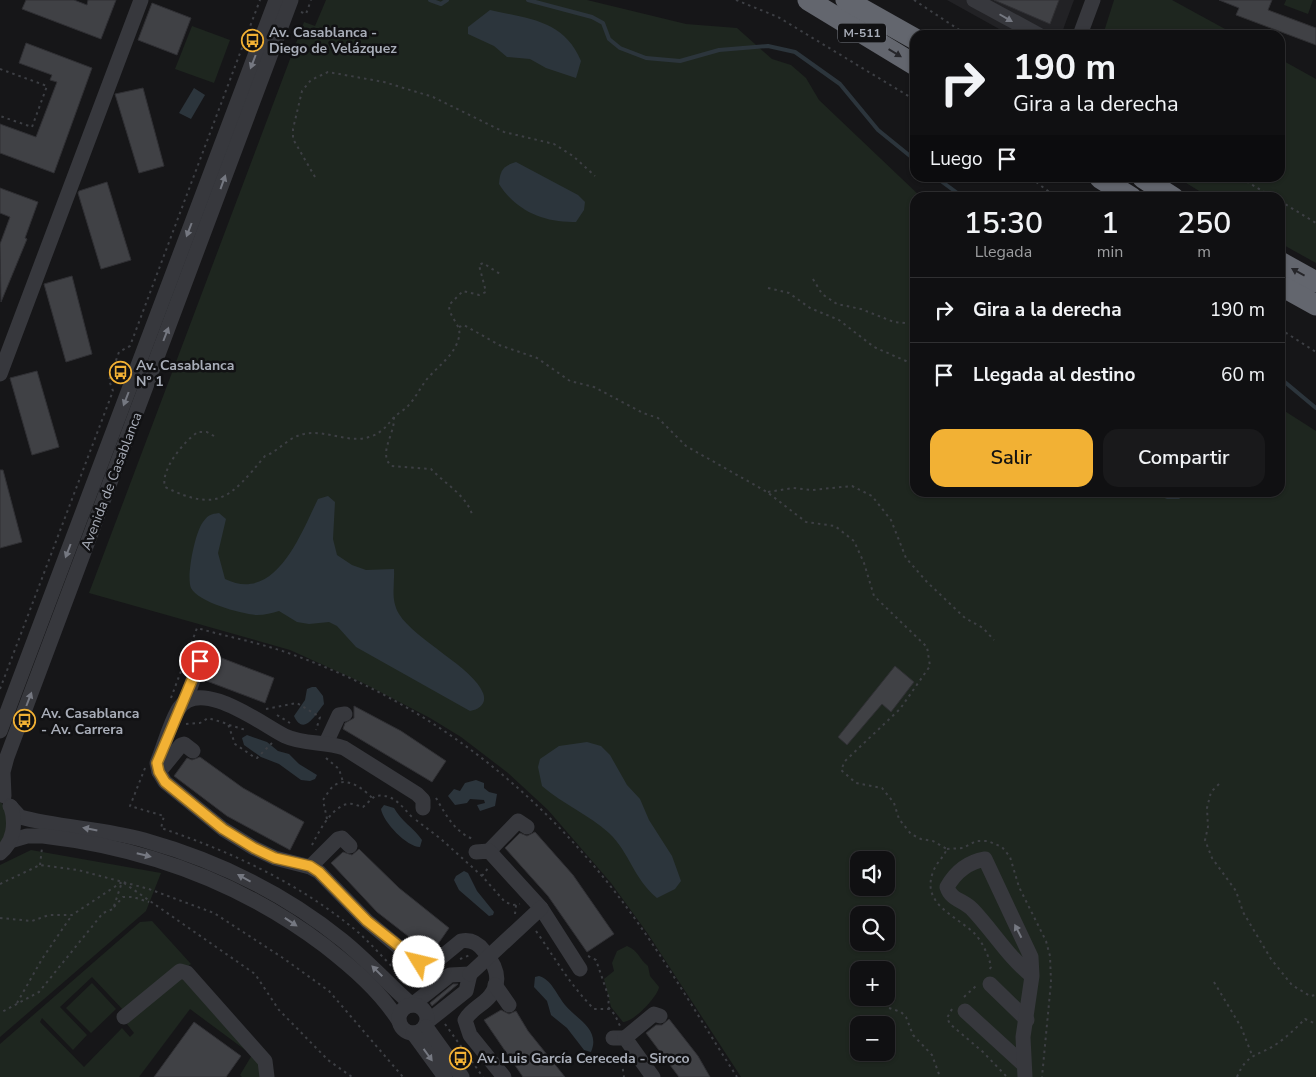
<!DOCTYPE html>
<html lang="es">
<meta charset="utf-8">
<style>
body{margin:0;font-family:"Nunito Sans",sans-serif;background:#19191b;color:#f1f3f6;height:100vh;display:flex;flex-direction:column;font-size:19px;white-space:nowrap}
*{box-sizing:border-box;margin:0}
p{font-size:16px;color:#9c9d9f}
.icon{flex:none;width:28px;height:28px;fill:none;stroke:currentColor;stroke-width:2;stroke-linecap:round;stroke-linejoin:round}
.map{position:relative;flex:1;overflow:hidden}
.details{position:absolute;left:910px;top:192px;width:375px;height:305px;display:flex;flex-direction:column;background:#101012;border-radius:15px;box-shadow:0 1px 4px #0004,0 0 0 1px #303032}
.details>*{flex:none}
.guide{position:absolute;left:910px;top:30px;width:375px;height:152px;border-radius:15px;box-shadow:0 1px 4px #0004,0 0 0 1px #303032;background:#101012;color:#f1f3f6;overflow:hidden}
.buttons{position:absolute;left:850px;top:851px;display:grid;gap:10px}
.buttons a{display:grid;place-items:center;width:45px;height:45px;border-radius:10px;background:#101012;box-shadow:0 1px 4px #0004,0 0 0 1px #303032;font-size:25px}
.pin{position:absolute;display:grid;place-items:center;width:42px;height:42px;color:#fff;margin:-21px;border:2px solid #fff;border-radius:50%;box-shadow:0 1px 5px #0007}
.me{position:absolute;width:55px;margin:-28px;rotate:306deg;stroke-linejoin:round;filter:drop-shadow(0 0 4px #0008)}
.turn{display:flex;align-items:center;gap:18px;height:105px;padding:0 20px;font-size:22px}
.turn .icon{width:65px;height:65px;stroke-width:2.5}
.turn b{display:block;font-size:35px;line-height:42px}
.then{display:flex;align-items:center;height:48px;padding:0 20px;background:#0003;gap:10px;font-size:19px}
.eta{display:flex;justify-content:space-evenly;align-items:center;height:85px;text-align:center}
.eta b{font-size:30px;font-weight:600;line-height:35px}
.button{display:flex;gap:10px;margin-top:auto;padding:10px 20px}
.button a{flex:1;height:58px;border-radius:15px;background:#f2b134;color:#111;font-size:20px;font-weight:600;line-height:58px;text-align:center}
.button a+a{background:#19191b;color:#f1f3f6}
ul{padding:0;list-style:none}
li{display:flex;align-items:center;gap:15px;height:65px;padding:0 20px;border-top:1px solid #303032}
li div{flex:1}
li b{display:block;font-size:19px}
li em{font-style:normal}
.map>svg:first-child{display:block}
.built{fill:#222225}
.green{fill:#1e261f;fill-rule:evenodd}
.water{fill:#2c353c}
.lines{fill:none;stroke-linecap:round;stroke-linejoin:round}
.stream{stroke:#2c353c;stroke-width:4}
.building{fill:#404145;stroke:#303034}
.path{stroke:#3d3f44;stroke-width:2;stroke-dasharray:2.5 4;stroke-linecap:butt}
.minor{stroke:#37383d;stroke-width:15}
.highway{stroke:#63666e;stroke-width:21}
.oneway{fill:#757881}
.oneway2{fill:#26262a}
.route-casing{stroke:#9d7322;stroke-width:12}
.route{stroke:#f2b134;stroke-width:9}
.labels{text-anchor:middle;stroke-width:5;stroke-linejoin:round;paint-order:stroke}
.shield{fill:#111113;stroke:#7b7e86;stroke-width:1}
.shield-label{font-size:12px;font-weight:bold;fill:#a8adb8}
.poi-label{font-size:14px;font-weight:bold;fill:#a8adb8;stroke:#111113;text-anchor:start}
.street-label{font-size:14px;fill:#a8adb8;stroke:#111113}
</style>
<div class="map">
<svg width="1316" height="1077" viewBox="0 0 1316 1077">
<rect width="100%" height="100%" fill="#161618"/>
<!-- built -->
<path class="built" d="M947,0H1074L1061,35H1010Z"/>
<!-- green -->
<g class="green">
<path d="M326,0H587L686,24L737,28L772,59L791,65L806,78L819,100L921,197L915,198V492H1280V408L1316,431V1077H741L648,934L611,883L548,810L508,773L461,737L430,718L363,683L290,650L89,593L304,22L315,26ZM859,860H886V888H859ZM859,915H886V942H859ZM859,970H886V998H859ZM859,1025H886V1052H859Z"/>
<path d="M1114,0H1172L1236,35H1103Z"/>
<path d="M1286,0H1313L1308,14L1284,5Z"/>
<path d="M192,26L230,40L214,83L175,69Z"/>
<path d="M1280,59L1316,79V263L1280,243V198L1209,197L1178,178H1280Z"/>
<path d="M0,801C11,814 9,831 0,844Z"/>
<path d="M31,850L161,873L146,911L0,1037V865Z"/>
<path d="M152,921L191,964L126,1013L92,977L60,1007L87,1035L73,1050L42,1018L40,1022L84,1067L122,1028L130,1037L134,1033L127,1024L174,979L181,977L256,1055L262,1077H242L240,1075L252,1055L190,1009L139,1077H0V1044L140,922Z"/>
<path d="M627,946C639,951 639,959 648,966L650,976L659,987C658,996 634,1022 623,1022L611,1007L604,979L614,971L612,963L617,951Z"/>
<path d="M92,983L116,1009L91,1033L66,1008Z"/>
</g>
<!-- water -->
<g class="water">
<path d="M490,10C529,19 564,20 581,61L576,78L546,68L530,59L507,57L494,46L468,34V27Z"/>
<path d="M194,88L205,95L191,119L179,113Z"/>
<path d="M516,162L578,195L585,202L584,210L576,222C544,223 516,211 499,184C500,170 503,166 516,162Z"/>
<path d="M1153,493L1187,492V493L1179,499H1167Z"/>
<path d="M328,496L335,502L333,539L337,555L352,565L366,570L394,569C395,584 390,599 399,614C415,640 474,668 483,693C487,703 480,709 470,711L356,647L337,626L329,622L309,624L297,622L279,611C272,613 265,615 257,615C241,614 198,602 191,588C186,577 195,532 203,522C208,515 211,514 219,513L226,519L218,553L225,579C276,604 301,533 318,499Z"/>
<path d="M312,687H316L323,696L324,704C317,712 304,738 294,716L305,700L307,689Z"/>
<path d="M247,735L267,742L278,751L289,754L299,764L317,775L315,779L310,781L301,780L279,764L261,757L244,745L242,738Z"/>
<path d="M587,742L601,746L610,755L627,785L640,799L649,820L672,856L681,881L675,889L657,898C633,878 630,853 609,833C589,815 563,804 542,786L538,767L540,759L559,746Z"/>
<path d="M476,780L484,783V788L489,792L497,794L495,806L480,811L477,805L485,803L484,800L470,799L467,803L455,805L448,796L454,789L460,791L465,783Z"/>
<path d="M384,805L394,808C401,821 414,828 422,840L420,847C407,847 383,822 381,809Z"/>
<path d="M464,871L468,873L477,891L494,912L493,915L489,916L459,890L454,880L456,876Z"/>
<path d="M539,976C551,979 557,995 565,1005C576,1019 601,1029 591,1052L584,1050L567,1028L551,1015L547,1001L534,987L535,977Z"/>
</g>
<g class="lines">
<!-- stream -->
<g class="stream">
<path d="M430,0L441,4L447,0"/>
<path d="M528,0L592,17L603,23L609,39L620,48L646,58L680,61L719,50L768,46L795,52L840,84L878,130L915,160"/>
<path d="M937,178L964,198"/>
<path d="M1280,378L1316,408"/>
</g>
</g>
<!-- building -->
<g class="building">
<path d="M26,0H74L87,5L88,0H116L101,39L22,9Z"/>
<path d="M994,0H1059L1050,24Z"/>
<path d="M1219,0H1272L1268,10L1316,28V45L1236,15L1239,8Z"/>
<path d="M152,3L191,18L177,55L138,40Z"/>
<path d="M26,43L92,68L54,173L0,153V124L36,137L57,82L50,80L52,75L19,63Z"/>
<path d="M143,88L164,166L139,173L115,94Z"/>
<path d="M107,182L131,260L101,269L78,193L79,191Z"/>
<path d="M0,188L38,202L25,238L27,239L1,302L0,244L10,217L0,213Z"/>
<path d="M72,276L92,354L66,362L44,284Z"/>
<path d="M37,371L59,447L32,455L10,378Z"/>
<path d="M0,470H3L22,542L0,548Z"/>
<path d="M219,657L274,678L265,703L204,680L207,671H214L219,667Z"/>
<path d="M895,666L914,682L891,712L882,704L847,745L838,737Z"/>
<path d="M354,706L401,731L446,761L432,782L343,729L345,723L354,718Z"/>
<path d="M200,757L243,788L304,822L290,850L227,816L174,776L187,758L192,760Z"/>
<path d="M535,832L573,875L614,934L587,952L548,896L505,848L520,833L527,836Z"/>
<path d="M359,849L399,888L449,928L431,954L377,912L331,863L343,852L352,855Z"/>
<path d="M453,984H458L432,1006L430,1003Z"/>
<path d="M501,1010L509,1014L516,1011L528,1031L565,1077H523L484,1020Z"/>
<path d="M669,1019L698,1056L710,1077H679L646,1033L656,1025H662Z"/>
<path d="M194,1022L241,1056L226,1077H154Z"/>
</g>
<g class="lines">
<!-- path -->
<g class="path">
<path d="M736,0L778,17L915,100"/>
<path d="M914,0L967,35"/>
<path d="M301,12L306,14L311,0"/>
<path d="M0,69L47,86L32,127L0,116"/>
<path d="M315,177L293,139V129L302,91L311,80L328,72L384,82L433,97L504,132L554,144L573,156L595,176"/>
<path d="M1031,178L1057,198"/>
<path d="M1241,178L1274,198"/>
<path d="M1280,201L1316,223"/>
<path d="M813,279L822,294L837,304L861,309L894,322L915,324"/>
<path d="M768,288L789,293L810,308L839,320L874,347L915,365"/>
<path d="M459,327L464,325L499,345L537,358L570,381L594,387L643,413L658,418L686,446L767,492L806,522L835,526L854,541L864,563L874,596L927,647L930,666L900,709L845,761L841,770L856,783L882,788L894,803L899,819L911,834L921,839L933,841L947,849C943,858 936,863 933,872C921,904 955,915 974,933C982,941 989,956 991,967L988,972"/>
<path d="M1280,329L1316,352"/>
<path d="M394,417C395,435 378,452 391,466L431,469C445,484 465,494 472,514"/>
<path d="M214,436L207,432H198C184,441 160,470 165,487C218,513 230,498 265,456C279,451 288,437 304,434C326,429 350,445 372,436C383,432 388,424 395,416C399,413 404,410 407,407C415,399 420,388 427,379C439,365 455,355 459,337C462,325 449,318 449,305L463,291L479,295L486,292L479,265L483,263L500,274"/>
<path d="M768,492L793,488L812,490L852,486L872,496L891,520L906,558L927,582L965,618L983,628L994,640"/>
<path d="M986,492V493"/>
<path d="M0,689L113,391L109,380L119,352L130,346L260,0"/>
<path d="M171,698L197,628C228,637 261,643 291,654C418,699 524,778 608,883C656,943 695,1012 737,1077"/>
<path d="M266,709L297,703L320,717L316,730"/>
<path d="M277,715L290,723"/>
<path d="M186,724L200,723L208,718L228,724L235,744L254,757L257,758L272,743"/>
<path d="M229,725L246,730"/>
<path d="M326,758L339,769L343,782"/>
<path d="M145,768L130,806L164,816L161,828C232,852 301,884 359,933C378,950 394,972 415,986"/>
<path d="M1219,784L1211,792L1207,808L1208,827L1205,840L1212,858L1236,891L1243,912L1271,959L1292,985L1310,996L1316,995"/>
<path d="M436,798C445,813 454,832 473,839"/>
<path d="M327,819L323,800C326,796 330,788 335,785C348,776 365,790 373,799"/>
<path d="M416,820L441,839L482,876L505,902L513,905L520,904"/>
<path d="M312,845C318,833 332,806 348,804C353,803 358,806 363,807L375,796C394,793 401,806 412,817"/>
<path d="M947,849L963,848L976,841H988L1002,847L1010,857L1019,887L1046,941L1050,956L1051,982L1042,1077"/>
<path d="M40,865L42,848"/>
<path d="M482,876L488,868"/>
<path d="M124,883L255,974L279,1010L328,1060L352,1077"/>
<path d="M0,884L40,865L78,870L149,889L214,913L283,958L329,991L403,1077"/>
<path d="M114,907L123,897H133L149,902"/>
<path d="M515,914L516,905"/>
<path d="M0,918L32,921L49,915H72L122,882L113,909L103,913L39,992L0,1013"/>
<path d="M536,931C555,958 570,985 594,1009H610"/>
<path d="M588,956L596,960L609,998L608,1007L615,1015L620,1026"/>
<path d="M460,959L470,955"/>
<path d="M1214,982L1241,1027L1252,1055"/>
<path d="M964,997L977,985"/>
<path d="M17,1003L42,959L72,915"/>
<path d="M889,1008L901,1012L906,1017L913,1035L932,1055L940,1077"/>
<path d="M952,1009L947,1018L950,1024L983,1052L1007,1077"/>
<path d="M445,1024L483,1077"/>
<path d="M621,1056L624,1077"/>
<path d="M1237,1077C1247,1052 1260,1056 1278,1043C1288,1036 1297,1027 1305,1019L1316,1024"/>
</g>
<!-- minor -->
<g class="minor">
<path d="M974,0L1039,35"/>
<path d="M1080,35L1093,0"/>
<path d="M0,374L141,0"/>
<path d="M185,702L200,661L211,662"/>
<path d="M0,731L276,0"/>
<path d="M326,743L339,715L345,714"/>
<path d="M159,772L181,745L184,744L193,751"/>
<path d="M4,796L3,772L7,757L291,0"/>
<path d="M10,806L20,817C60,828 103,828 144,840C215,860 284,893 342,940C367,960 388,984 412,1005L450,975L470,974L466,991L427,1022"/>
<path d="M423,808V800L417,794L344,748C325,741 304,745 285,736C263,725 198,675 178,710C169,726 164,746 157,763L159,772L165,782L223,829L254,848L275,858L310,867L319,872L367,921L413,959L419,962L433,964L461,941C471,939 478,943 484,951C495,964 503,980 490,996C483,1005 471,1009 465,1020L470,1035L504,1077"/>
<path d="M10,841L27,836H43C146,848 242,883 325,946C353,968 380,991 399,1021"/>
<path d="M489,851L518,821L527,827"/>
<path d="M476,852L489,851L541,908L580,969"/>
<path d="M0,853C14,842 16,823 11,807"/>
<path d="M310,867L338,839L342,838L350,846"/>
<path d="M470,974L541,908"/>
<path d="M990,984L1027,1020"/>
<path d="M495,985L509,1005"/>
<circle cx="413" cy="1019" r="14"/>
<path d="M965,1011L1023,1064"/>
<path d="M124,1017L180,971L187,973L265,1061L267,1077"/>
<path d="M426,1027L462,1077"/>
<path d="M413,1033L445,1077"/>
<path d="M613,1038H625L653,1077"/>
<path d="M625,1038L654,1014L660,1016"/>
<path d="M1025,1077L1023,1037L1032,976L1031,957L985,859C968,862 955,873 947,887C951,900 963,900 972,909C993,931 1008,957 1032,976"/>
</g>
<!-- highway -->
<g class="highway">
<path d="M808,0L915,65"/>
<path d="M846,0L915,39"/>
<path d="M1100,178L1132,198"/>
<path d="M1143,178L1174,198"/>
<path d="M1280,262L1316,282"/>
<path d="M1280,285L1316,305"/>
</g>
</g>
<!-- one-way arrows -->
<defs><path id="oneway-solid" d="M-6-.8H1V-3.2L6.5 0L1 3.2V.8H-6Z" transform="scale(1.25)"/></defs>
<g class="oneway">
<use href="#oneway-solid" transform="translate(1006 18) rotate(30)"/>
<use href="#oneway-solid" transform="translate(253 62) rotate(111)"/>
<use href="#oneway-solid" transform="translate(223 182) rotate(-70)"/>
<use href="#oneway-solid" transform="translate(189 230) rotate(111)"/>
<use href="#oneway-solid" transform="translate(166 334) rotate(-69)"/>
<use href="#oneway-solid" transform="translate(126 399) rotate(111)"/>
<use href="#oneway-solid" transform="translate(68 551) rotate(111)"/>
<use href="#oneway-solid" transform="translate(29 699) rotate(-69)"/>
<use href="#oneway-solid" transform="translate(90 829) rotate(-169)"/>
<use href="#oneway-solid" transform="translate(144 855) rotate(14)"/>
<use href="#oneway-solid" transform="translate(244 878) rotate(-151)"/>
<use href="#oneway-solid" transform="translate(291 922) rotate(34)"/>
<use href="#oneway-solid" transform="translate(1018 931) rotate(-117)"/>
<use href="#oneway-solid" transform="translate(377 971) rotate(-135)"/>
<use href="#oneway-solid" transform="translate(428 1055) rotate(54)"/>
</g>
<g class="oneway2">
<use href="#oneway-solid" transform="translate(895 53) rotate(31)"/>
<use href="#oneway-solid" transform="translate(1298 272) rotate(-151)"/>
</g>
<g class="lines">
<defs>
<path id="route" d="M200,661L157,763L159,772L165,782L223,829L254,848L275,858L310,866L319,872L367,921L419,962"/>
</defs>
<!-- route casing -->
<use href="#route" class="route-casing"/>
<!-- route -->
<use href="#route" class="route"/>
</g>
<!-- icons -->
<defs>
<symbol id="bus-ring" viewBox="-11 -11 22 22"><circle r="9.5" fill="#111113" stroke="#f2b134" stroke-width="1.5"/><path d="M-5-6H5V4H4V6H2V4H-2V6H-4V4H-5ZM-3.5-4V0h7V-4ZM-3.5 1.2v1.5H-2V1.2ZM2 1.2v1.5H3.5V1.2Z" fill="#f2b134"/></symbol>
</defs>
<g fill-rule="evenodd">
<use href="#bus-ring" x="240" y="28" width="25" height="25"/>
<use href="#bus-ring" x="108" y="360" width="25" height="25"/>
<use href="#bus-ring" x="12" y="708" width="25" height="25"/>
<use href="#bus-ring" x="448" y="1046" width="25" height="25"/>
</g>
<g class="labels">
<!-- shield labels -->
<rect class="shield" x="838" y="23.5" width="48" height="19" rx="4"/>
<g class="shield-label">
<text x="862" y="37">M-511</text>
</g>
<!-- poi labels -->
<g class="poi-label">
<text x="269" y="37">Av. Casablanca -<tspan x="269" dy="16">Diego de Velázquez</tspan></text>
<text x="136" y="370">Av. Casablanca<tspan x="136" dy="16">Nº 1</tspan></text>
<text x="41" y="718">Av. Casablanca<tspan x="41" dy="16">- Av. Carrera</tspan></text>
<text x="477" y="1063">Av. Luis García Cereceda - Siroco</text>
</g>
<!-- street labels -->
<g class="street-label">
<text transform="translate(111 481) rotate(-69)" y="5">Avenida de Casablanca</text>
</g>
</g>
</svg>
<div class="buttons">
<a><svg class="icon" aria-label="sound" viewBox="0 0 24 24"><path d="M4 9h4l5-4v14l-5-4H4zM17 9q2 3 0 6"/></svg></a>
<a><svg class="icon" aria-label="search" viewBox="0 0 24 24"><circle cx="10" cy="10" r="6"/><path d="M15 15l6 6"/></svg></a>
<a>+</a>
<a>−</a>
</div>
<div class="pin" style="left:200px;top:661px;background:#d93025"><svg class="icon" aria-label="arrive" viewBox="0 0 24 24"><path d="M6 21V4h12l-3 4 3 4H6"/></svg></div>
<svg class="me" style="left:419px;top:962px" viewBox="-20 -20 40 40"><circle r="19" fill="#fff"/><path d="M0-13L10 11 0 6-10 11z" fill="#f2b134"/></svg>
<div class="guide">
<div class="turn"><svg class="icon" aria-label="right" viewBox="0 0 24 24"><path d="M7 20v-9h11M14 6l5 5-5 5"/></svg><div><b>190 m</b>Gira a la derecha</div></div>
<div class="then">Luego<svg class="icon" aria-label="arrive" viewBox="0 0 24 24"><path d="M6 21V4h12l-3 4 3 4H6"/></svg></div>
</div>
<section class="details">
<div class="eta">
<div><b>15:30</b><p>Llegada</p></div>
<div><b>1</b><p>min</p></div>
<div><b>250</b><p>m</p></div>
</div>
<ul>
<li><svg class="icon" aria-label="right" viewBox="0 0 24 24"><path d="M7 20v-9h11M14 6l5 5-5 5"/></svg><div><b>Gira a la derecha</b></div><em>190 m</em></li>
<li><svg class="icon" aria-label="arrive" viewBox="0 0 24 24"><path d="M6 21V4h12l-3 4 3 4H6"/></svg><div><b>Llegada al destino</b></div><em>60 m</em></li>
</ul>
<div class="button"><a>Salir</a><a>Compartir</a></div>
</section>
</div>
